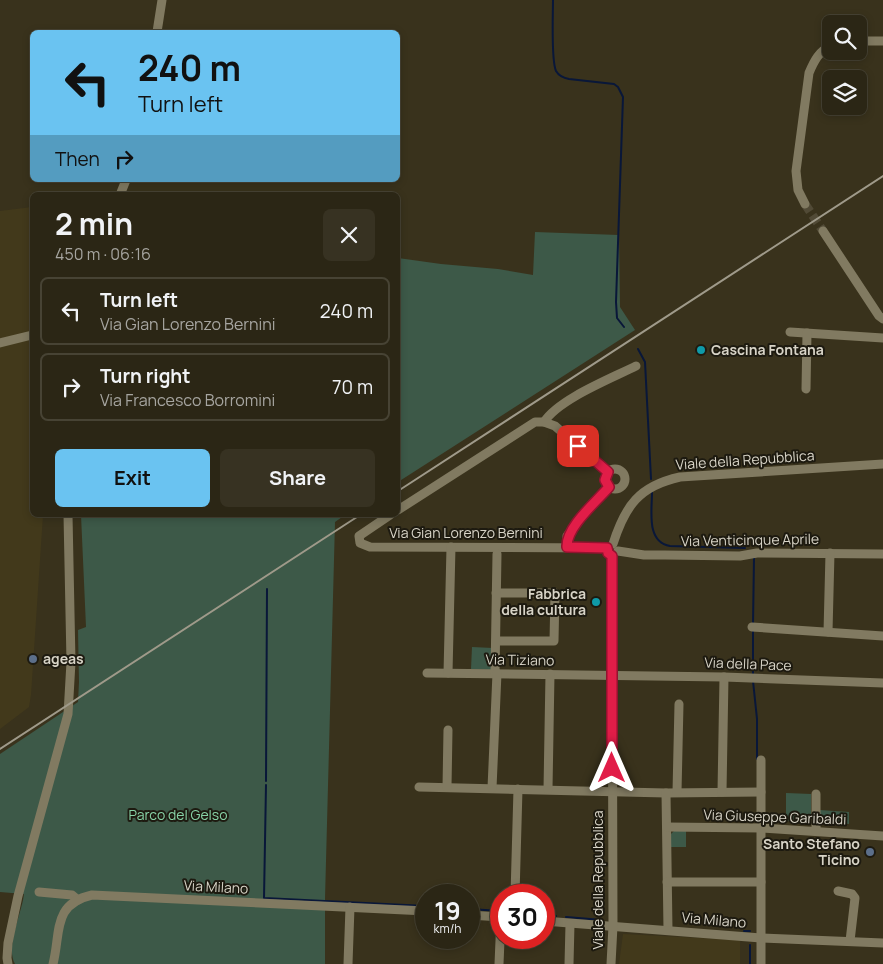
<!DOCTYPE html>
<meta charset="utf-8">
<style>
body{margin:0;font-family:Manrope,sans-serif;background:#373222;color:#f1f3f6;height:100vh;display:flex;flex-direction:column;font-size:19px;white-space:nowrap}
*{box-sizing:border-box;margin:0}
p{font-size:16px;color:#a6a5a0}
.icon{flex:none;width:28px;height:28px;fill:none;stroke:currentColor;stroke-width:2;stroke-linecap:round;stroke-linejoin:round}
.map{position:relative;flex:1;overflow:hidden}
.details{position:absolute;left:30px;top:192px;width:370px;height:325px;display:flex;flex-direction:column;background:#2b2615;border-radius:8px;box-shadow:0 2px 8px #0003,0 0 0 1px #474334}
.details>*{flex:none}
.hud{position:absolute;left:30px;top:30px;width:370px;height:152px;border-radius:8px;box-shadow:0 2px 8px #0003,0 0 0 1px #474334;background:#6ac3f1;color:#111;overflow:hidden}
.tools{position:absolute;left:822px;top:15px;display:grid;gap:10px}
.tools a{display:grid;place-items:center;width:45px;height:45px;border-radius:8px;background:#2b2615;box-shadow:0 2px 8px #0003,0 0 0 1px #474334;font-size:25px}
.speed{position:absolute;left:415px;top:884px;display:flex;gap:10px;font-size:25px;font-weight:700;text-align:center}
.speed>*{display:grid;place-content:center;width:65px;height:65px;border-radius:50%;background:#2b2615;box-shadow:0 2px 8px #0003,0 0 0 1px #474334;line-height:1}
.speed small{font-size:12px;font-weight:400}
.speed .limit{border:8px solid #d22;background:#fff;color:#111}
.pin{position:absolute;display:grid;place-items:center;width:42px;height:42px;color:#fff;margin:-21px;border-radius:10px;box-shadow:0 2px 8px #0006}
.me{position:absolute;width:55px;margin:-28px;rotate:0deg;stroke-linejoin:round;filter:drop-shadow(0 0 4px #0008)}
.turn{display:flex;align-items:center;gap:18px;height:105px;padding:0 25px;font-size:22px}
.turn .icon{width:65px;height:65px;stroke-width:2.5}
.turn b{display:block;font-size:35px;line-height:42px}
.then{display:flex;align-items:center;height:48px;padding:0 25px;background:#0003;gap:10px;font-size:19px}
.round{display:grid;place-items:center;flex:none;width:52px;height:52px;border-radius:8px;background:#373222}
.headline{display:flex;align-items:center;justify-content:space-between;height:85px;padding:0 25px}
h1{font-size:30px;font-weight:700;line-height:38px}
.button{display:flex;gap:10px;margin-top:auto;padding:10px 25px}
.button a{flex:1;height:58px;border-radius:8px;background:#6ac3f1;color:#111;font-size:20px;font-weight:700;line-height:58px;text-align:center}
.button a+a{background:#373222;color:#f1f3f6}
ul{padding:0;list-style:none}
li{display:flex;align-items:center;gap:15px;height:68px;margin:0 10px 8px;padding:0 15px;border:2px solid #474334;border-radius:8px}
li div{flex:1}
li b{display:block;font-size:19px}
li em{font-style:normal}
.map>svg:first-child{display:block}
.built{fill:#42391b}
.green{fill:#3d5948}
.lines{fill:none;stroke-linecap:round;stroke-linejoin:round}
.stream{stroke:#091739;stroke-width:2}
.minor-tunnel{stroke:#514a36;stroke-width:9;stroke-dasharray:9 4.5;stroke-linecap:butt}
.minor{stroke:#817a61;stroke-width:9}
.rail{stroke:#9f9a8a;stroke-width:2}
.route-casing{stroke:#92132f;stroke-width:12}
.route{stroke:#e11d48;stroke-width:9}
.culture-dot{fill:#0f9aa8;stroke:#1d1a10;stroke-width:2}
.service-dot{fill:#5c6f8a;stroke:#1d1a10;stroke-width:2}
.labels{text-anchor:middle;stroke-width:4;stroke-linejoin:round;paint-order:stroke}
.poi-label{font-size:14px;font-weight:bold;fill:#d8d4c7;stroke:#1d1a10;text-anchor:start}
.street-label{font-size:14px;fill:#d8d4c7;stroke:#1d1a10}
.park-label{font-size:14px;fill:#87d2a6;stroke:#1d1a10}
</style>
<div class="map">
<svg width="883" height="964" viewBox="0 0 883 964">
<rect width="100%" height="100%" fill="#39321c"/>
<!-- built -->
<g class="built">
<path d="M32,207V515H43L31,695L29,707L0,729V211Z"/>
<path d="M623,934L740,940V964H619Z"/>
</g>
<!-- green -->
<g class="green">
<path d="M535,232L619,235L620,307L635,330L398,482V258L441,264L498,269L533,275Z"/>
<path d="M81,515H345L335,522L325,899V964H15C5,947 22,913 24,894L0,892V754L78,702L79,682L78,630L86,627Z"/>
<path d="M472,647L493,648L492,670L471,669Z"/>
<path d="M786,793L811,794V822L786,821Z"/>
<path d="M820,810L849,812V824L820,823Z"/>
<path d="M674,831H686V847H671V834Z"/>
</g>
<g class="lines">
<!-- stream -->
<g class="stream">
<path d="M553,0C553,15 551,60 556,71C559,76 563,78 569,79L614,84L618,87L623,97L616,302L617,318L624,327"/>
<path d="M638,349L645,362L651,479"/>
<path d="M652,492C652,511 646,542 670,546L745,548"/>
<path d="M753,624L754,558"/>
<path d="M753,674V629"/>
<path d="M753,681L757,719V759"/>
<path d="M266,781L267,589"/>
<path d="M266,785L264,898L426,906"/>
<path d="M469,909L501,911"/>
<path d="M544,915L556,916"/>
<path d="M566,917L602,920"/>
<path d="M744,931H750"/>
<path d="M750,964V945"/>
</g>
<!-- minor-tunnel -->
<path class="minor-tunnel" d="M805,204L823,231"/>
<!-- minor -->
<g class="minor">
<path d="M157,32L162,0"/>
<path d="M859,41H883"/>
<path d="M120,195L126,180"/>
<path d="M805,204L798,190L796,171L809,73C814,61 819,51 831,46"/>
<path d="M823,231L879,316L883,319"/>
<path d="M790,332L883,338"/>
<path d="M0,343L32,335"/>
<path d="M806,389L807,333"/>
<path d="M544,422C559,399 610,379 636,366"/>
<circle cx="615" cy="479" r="10"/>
<path d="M398,510L535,422H544L555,426L608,472"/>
<path d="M390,515L359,536L360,543L370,547L607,548"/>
<path d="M613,544C625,506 639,486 680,477L883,464"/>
<path d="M567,547V536L578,521L609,487"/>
<path d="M618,551L644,555H665L740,556L757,553L883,554"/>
<path d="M752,627L883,636"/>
<path d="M828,632L830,553"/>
<path d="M496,641H554L555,593H496"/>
<path d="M427,673L724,677L883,683"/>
<path d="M448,673L451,547"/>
<path d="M495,673L497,554"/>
<path d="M419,787L666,793L761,792"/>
<path d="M447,787L448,730"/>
<path d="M492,788L497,673"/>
<path d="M548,789L550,674"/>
<path d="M677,792L679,704"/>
<path d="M722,792L724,677"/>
<path d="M666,793L668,930"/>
<path d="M667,827L761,828L883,836"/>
<path d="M816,831V794"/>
<path d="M667,882H761"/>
<path d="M838,891L852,894L855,898L850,941"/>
<path d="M39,892L72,895L78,900"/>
<path d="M515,895L518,789"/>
<path d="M469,915L501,917"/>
<path d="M544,921L761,938L883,943"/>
<path d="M8,964L7,958L8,943L18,896L68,714L71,662L68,515"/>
<path d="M53,964C61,933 52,904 92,895L426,911"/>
<path d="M348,964L350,907"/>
<path d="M499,964L501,917"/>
<path d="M569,964L570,924"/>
<path d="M611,964L613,926L612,556"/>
<path d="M761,964V760"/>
</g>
<!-- rail -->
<g class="rail">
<path d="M398,491L883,176"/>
<path d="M0,749L360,515"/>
</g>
</g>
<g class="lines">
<defs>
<path id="route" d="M578,446L608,472L605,480L609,487C596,502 566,527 567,547L607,548L608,553L612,556V768"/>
</defs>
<!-- route casing -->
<use href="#route" class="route-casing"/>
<!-- route -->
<use href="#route" class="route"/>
</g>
<!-- markers -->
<g class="culture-dot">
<circle cx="701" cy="350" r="5"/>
<circle cx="596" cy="602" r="5"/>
</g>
<g class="service-dot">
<circle cx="33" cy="659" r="5"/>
<circle cx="870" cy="852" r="5"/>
</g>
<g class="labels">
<!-- poi labels -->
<g class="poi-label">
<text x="711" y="355">Cascina Fontana</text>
<text x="586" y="599" text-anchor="end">Fabbrica<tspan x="586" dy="16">della cultura</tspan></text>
<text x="43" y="664">ageas</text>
<text x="860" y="849" text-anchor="end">Santo Stefano<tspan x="860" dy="16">Ticino</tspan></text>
</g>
<!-- street labels -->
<g class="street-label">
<text transform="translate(745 460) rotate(-4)" y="5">Viale della Repubblica</text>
<text x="466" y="538">Via Gian Lorenzo Bernini</text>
<text transform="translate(750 540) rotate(-1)" y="5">Via Venticinque Aprile</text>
<text transform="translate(520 660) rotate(1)" y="5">Via Tiziano</text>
<text transform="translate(748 664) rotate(2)" y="5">Via della Pace</text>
<text transform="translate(775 817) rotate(2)" y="5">Via Giuseppe Garibaldi</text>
<text transform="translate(598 880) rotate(-90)" y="5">Viale della Repubblica</text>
<text transform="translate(216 887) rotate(3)" y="5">Via Milano</text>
<text transform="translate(714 920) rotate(5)" y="5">Via Milano</text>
</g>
<!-- park labels -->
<g class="park-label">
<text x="178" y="820">Parco del Gelso</text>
</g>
</g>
</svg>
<div class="tools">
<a><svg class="icon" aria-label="search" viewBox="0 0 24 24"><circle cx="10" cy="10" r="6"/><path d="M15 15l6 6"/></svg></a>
<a><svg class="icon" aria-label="layers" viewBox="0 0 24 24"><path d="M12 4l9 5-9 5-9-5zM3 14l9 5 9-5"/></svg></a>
</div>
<div class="speed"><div>19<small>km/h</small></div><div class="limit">30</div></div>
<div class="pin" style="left:578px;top:446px;background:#d93025"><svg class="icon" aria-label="arrive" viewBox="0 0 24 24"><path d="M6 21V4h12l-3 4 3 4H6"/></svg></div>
<svg class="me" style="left:612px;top:768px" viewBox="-20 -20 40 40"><path d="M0-17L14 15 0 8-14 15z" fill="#e11d48" stroke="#fff" stroke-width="4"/></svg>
<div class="hud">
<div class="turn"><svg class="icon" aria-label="left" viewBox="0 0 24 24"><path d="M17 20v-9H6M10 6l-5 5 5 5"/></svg><div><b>240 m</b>Turn left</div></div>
<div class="then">Then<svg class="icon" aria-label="right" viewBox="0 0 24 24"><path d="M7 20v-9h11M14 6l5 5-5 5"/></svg></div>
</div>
<section class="details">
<div class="headline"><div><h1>2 min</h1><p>450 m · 06:16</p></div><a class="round"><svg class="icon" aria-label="close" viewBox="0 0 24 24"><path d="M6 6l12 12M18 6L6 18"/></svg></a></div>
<ul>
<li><svg class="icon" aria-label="left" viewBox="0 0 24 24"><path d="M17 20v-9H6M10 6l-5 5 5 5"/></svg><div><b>Turn left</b><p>Via Gian Lorenzo Bernini</p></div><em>240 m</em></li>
<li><svg class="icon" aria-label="right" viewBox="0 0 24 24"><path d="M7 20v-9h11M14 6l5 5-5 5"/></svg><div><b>Turn right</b><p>Via Francesco Borromini</p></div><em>70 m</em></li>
</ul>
<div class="button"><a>Exit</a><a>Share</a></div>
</section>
</div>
